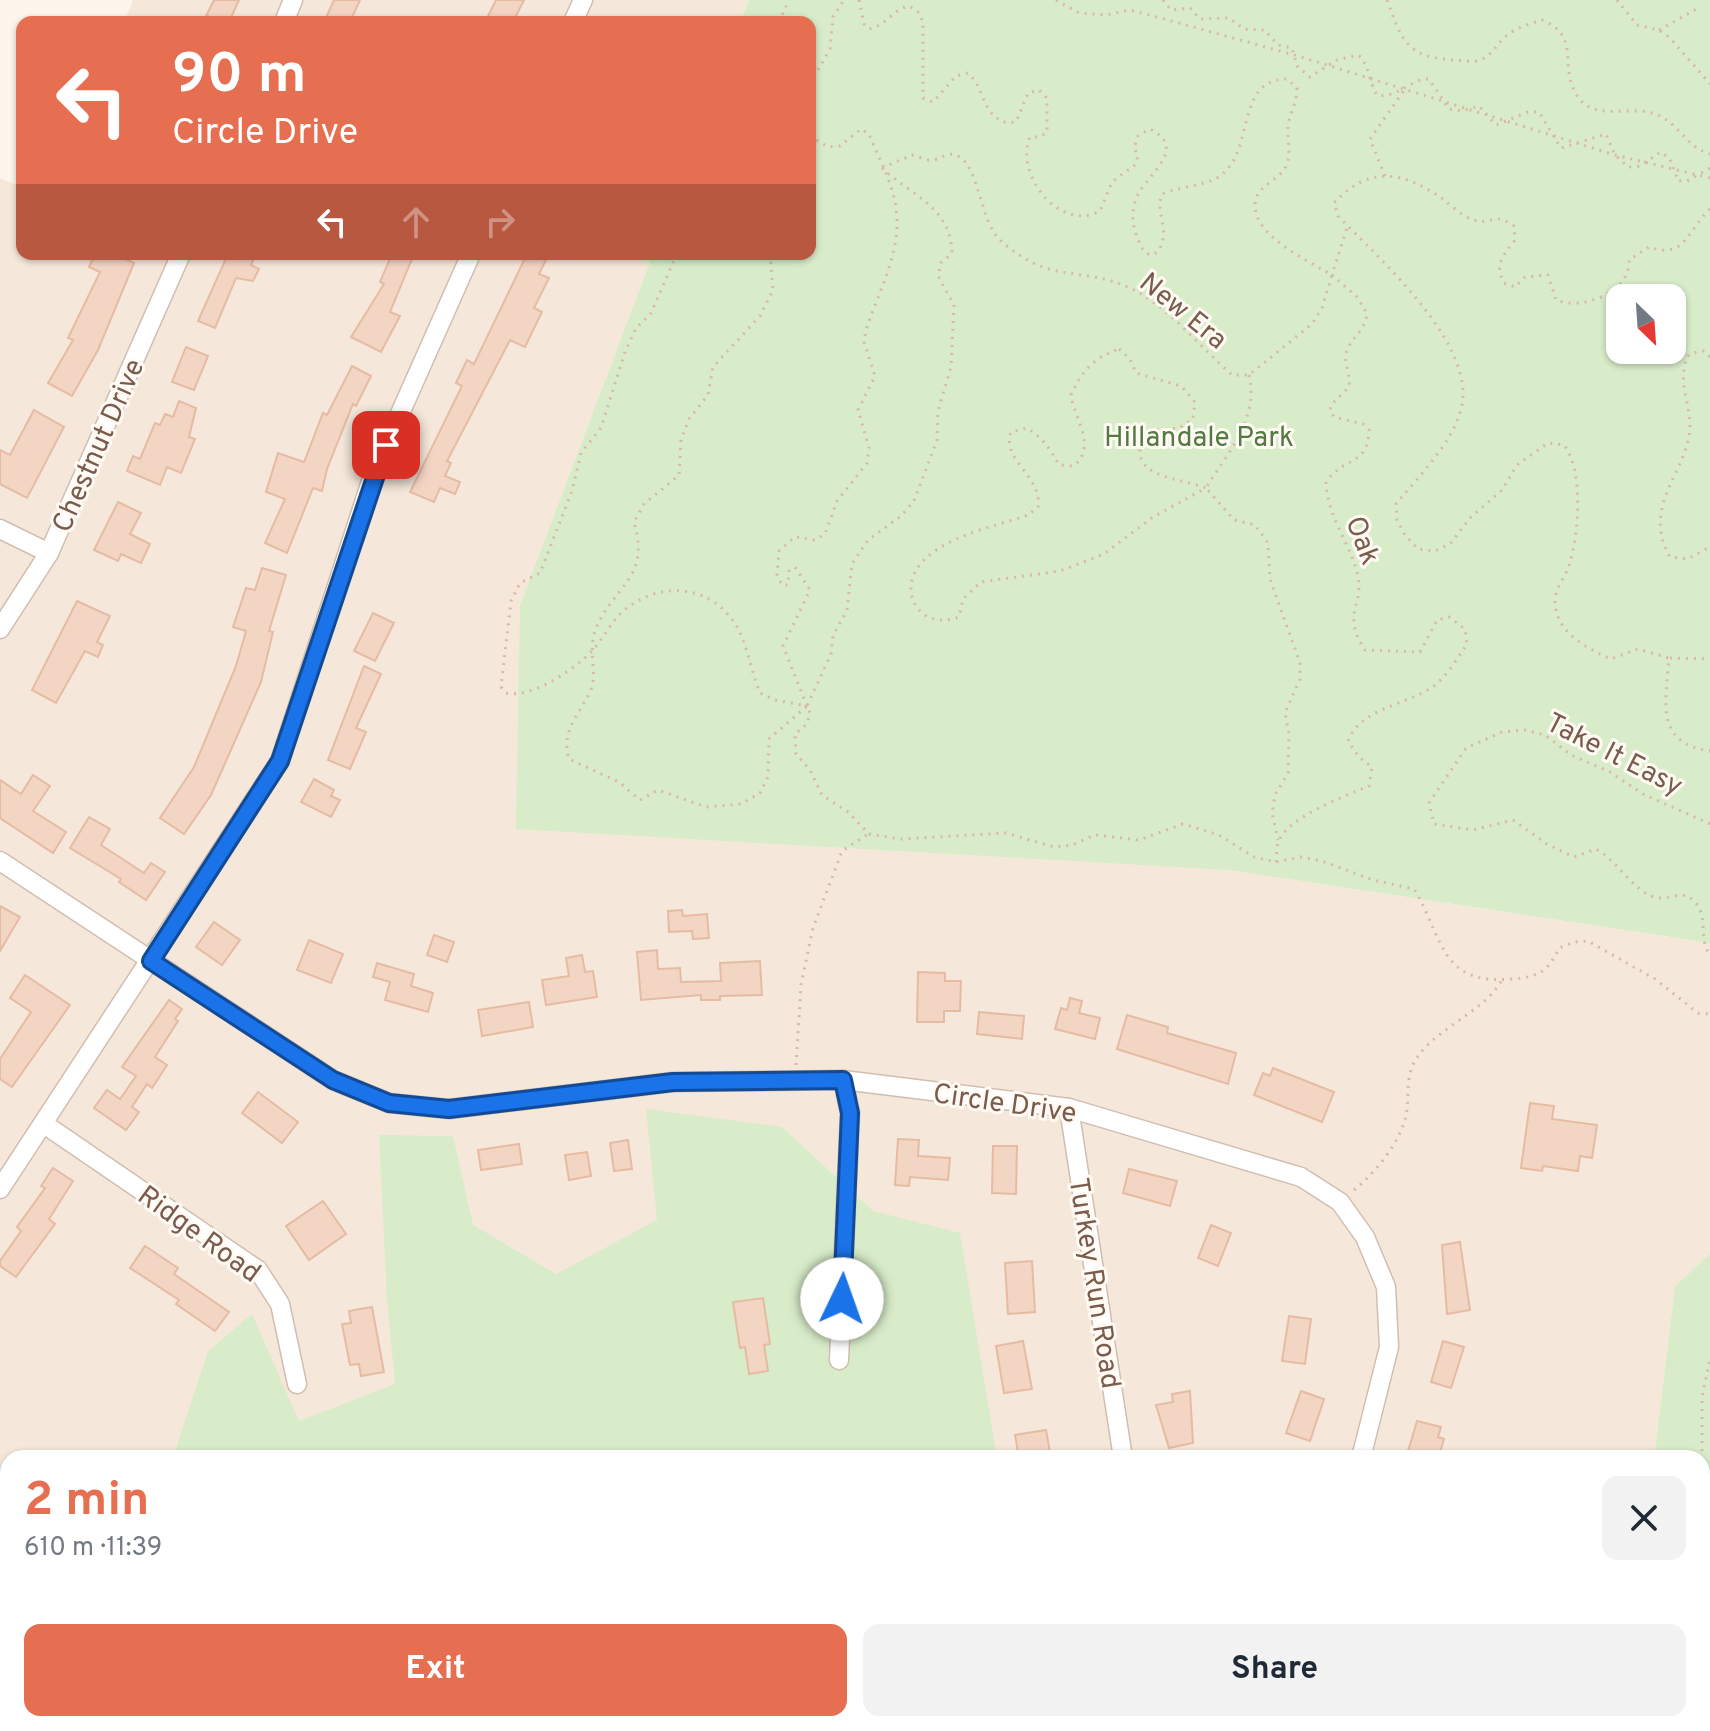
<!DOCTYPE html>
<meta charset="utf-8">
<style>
body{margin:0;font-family:Overpass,sans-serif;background:#f2f2f3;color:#1f2937;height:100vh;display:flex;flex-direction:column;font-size:30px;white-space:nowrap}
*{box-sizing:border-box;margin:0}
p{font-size:26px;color:#747a83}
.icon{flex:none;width:44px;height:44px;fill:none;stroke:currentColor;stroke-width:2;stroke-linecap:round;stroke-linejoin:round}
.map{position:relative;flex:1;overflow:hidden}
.panel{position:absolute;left:0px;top:1450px;width:1710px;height:282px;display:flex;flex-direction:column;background:#fff;border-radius:24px 24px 0 0;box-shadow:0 2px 6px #0004}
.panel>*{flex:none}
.hud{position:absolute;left:16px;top:16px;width:800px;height:244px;border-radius:16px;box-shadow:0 2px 6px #0004;background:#e76f51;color:#fff;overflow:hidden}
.needle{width:52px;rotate:155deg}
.fabs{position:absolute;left:1606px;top:284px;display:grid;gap:16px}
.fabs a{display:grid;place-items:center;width:80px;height:80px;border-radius:16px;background:#fff;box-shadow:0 2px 6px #0004;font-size:40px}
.pin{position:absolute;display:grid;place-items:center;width:68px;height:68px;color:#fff;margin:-34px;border-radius:16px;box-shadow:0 4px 12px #0006}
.me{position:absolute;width:88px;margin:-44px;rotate:3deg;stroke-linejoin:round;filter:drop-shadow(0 0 6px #0008)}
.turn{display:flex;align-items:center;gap:28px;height:168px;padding:0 24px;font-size:36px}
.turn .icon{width:104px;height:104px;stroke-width:2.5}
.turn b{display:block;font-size:56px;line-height:68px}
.lanes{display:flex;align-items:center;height:76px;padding:0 24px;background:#0003;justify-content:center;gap:40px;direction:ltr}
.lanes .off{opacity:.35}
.round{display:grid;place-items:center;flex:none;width:84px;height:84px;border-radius:16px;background:#f2f2f3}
.head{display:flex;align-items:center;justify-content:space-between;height:136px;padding:0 24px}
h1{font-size:48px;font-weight:700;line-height:60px;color:#e76f51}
.primary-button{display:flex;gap:16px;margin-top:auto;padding:16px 24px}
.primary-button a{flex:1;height:92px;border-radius:16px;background:#e76f51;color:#fff;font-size:32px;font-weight:700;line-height:92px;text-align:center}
.primary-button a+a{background:#f2f2f3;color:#1f2937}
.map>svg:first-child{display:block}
.residential{fill:#f5e8da}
.green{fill:#d8ecc9;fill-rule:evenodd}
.building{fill:#f3d5c3;stroke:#e6bba3;stroke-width:2}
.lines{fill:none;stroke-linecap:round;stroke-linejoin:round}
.minor-casing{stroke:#d1beb0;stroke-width:21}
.path{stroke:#d9b8a5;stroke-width:3;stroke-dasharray:2 6;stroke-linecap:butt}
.minor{stroke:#fff;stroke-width:18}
.route-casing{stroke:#114b97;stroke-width:20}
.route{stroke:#1a73e8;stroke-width:14}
.labels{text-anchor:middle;stroke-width:6;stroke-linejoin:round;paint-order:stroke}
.street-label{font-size:28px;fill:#7a5c4d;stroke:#fffaf3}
.park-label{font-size:28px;fill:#537a41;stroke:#fffaf3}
</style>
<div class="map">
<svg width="1710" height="1731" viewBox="0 0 1710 1731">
<rect width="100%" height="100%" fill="#fdf6ec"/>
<!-- residential -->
<g class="residential">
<path d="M133,0H749L740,22H124Z"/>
<path d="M0,178L22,187V254H653L520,605L1229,870L1710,943V1254L1675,1286L1654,1458H8V1724H1621L1620,1731H0Z"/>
</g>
<!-- green -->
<g class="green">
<path d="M749,0H1710V943L1229,870L516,829L520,605L653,254H810V22H740ZM1672,298V350H1620V298Z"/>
<path d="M646,1109L782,1127L873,1211L960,1233L997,1458H173L208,1351L252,1314L299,1421L395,1384L387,1301L379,1135L453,1136L473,1225L556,1274L657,1220Z"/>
<path d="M1710,1254V1731H1620L1621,1724H1702V1458H1654L1675,1286Z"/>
<path d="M815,1724L798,1731H646L629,1725L616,1731H413L389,1725Z"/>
</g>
<!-- building -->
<g class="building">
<path d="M214,0H239L229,22L206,16Z"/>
<path d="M334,0H360L350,22H324Z"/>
<path d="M496,0H524L513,22H485Z"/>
<path d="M95,254H113L134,263L98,350L72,396L48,383L73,340L68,338L100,272L89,267Z"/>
<path d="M228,254H256L251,265L259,269L253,281L236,278L215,328L198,321Z"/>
<path d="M392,254H414L390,312L400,316L381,352L351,337L384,284L380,282Z"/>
<path d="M527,254H549L539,274L549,278L534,308L542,312L525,347L510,340L447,461L451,463L445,476L460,482L455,494L440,488L434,502L410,492L462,386L456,383L467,360L474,364Z"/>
<path d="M186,347L208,356L194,390L172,382Z"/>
<path d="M352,366L371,376L356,406L353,404L327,469L322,491L313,488L287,553L265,543L285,499L266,492L278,453L304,462L323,413L327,415Z"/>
<path d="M179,401L196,408L189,437L195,439L181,473L167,467L160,485L127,471L133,456L140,459L155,423L160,425L165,414L173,417Z"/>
<path d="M34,410L64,427L27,498L0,484V450L10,455Z"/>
<path d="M118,502L141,513L130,534L150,544L141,563L121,554L118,561L94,550Z"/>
<path d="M262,568L286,575L269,631L273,632L261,682L211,795L184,834L160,818L194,767L236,666L246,631L233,627L246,588L255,590Z"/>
<path d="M77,601L110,616L97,642L103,645L98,657L85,651L56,703L32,690Z"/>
<path d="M373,613L394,623L375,661L354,651Z"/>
<path d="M364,666L381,674L356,728L366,732L350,769L328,760Z"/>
<path d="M33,775L50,786L33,811L66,832L53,853L0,818V780L21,794Z"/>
<path d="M314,779L334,790L331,796L340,800L331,817L301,802Z"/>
<path d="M89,817L110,829L101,845L144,873L151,863L165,872L146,900L119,882L121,879L70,848Z"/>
<path d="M0,906L20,917L0,951Z"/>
<path d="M682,910L683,916L707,914L709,938L693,939L692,931L669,932L668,911Z"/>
<path d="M214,922L240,940L222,965L196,947Z"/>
<path d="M434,935L454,942L447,962L427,955Z"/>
<path d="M309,940L343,954L331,983L297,970Z"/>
<path d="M657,950L658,969L680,968L681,982L721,981L720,963L760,961L762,995L720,996V1000H701V995L641,1000L637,952Z"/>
<path d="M582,955L585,972L593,971L597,997L546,1005L542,980L569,976L566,958Z"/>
<path d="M377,963L414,974L411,986L433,993L428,1012L385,1000L390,982L373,977Z"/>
<path d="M918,972L945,973V981H961L960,1011H944V1022H917Z"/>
<path d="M25,975L70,1005L12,1087L0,1079V1059L31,1012L10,998Z"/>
<path d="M1070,998L1082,1001L1079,1013L1100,1018L1095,1039L1055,1029L1061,1008L1067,1010Z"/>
<path d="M169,1000L182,1009L175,1019L178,1021L155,1057L167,1065L152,1088L147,1084L132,1107L139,1112L126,1130L94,1108L107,1090L120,1099L136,1076L122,1067Z"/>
<path d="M529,1002L533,1027L482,1036L478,1010Z"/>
<path d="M979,1012L1024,1016L1022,1039L977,1034Z"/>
<path d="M1127,1015L1168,1027L1167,1033L1236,1053L1228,1084L1117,1049Z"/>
<path d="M1273,1068L1334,1092L1322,1122L1254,1095L1263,1073L1270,1076Z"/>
<path d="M258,1092L298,1122L282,1143L242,1113Z"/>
<path d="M1530,1103L1554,1106L1552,1119L1597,1125L1592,1158L1580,1156L1578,1171L1543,1166L1542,1171L1521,1168Z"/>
<path d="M898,1139L919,1140L918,1156L950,1158L948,1180L910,1177L909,1186L895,1185Z"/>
<path d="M628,1140L632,1169L614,1171L610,1143Z"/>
<path d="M519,1144L522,1164L481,1170L478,1150Z"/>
<path d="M993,1146H1017L1016,1194L992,1193Z"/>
<path d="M587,1152L591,1176L569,1180L565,1155Z"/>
<path d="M53,1168L73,1181L49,1219L55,1224L16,1277L0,1266V1261L21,1231L17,1227L45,1188L41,1186Z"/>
<path d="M1129,1169L1177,1181L1170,1206L1123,1193Z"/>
<path d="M323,1201L346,1234L309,1260L286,1226Z"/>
<path d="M1211,1225L1231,1233L1218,1266L1198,1258Z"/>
<path d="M1460,1242L1470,1310L1447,1314L1442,1245Z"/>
<path d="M145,1246L178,1268L174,1274L229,1312L215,1331L176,1304L179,1300L130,1268Z"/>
<path d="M1032,1261L1035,1312L1008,1314L1005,1263Z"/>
<path d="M763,1298L770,1344L764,1345L768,1371L749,1374L745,1347L740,1348L733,1302Z"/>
<path d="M372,1307L384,1372L361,1376L359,1364L350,1365L342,1324L351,1323L349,1311Z"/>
<path d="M1289,1316L1311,1319L1305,1364L1282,1361Z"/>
<path d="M1023,1341L1032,1389L1004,1393L996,1346Z"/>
<path d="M1443,1341L1464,1347L1451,1388L1431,1382Z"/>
<path d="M1190,1391L1193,1443L1169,1448L1156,1405L1173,1402L1172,1394Z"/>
<path d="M1301,1391L1324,1399L1310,1441L1286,1433Z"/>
<path d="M1417,1421L1441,1427L1438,1437L1444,1439L1439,1456L1406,1458Z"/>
<path d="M1046,1430L1051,1458H1019L1015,1435Z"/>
</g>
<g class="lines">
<defs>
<g id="minor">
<path d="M284,22L293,0"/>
<path d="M573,22L583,0"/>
<path d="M0,529L49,553"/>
<path d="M0,629L49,553L181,254"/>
<path d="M0,861L333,1080L389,1103L449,1109L673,1082L843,1080L1069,1108L1301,1177L1340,1202L1365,1237L1386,1287L1389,1347L1361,1458"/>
<path d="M1069,1108L1123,1458"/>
<path d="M44,1124L258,1270L280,1304L297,1384"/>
<path d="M0,1189L280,761L374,472L471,254"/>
<path d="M839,1360L850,1113L843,1080"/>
<path d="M0,1615L8,1620"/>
<path d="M0,1675L8,1663"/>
<path d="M169,1724L180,1731"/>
<path d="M1454,1724L1459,1731"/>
<path d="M1079,1731L1093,1724"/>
</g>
</defs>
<!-- minor casing -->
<use href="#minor" class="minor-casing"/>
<!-- path -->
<g class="path">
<path d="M859,0L864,24L869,29C887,25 892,10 909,6L918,12L923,22V98L933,102L956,76L968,73C986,89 980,114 1007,123L1016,122L1028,93L1039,90L1047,98V132L1040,137H1030C1014,174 1060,233 1100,211L1112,182L1136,164L1138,155L1134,148L1138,136L1150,129C1187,148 1151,172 1140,191C1132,203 1131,221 1136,234C1140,244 1141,250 1150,255L1158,252C1172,228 1154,213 1162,194C1179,187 1201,186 1217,178C1257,154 1233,79 1287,79L1297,88C1297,104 1288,116 1288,129C1287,143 1292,152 1286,166C1280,179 1262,184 1257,196C1243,232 1309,261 1332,275L1322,308L1312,324L1249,375H1232C1202,349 1166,304 1130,288C1080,265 1052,286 1001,241C980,223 980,167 958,156C947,150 940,161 930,160C924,160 917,156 912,155L882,168"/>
<path d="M1056,0L1079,13L1106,15L1130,10L1168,20L1298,56L1615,155L1710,178"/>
<path d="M1163,0L1171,10L1190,8L1200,19L1229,18L1244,29L1265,30L1278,45L1292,48L1297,66L1310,77L1337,60L1358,55C1369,63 1369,83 1377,95C1397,99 1409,79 1429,79L1449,109L1461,111L1479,106L1496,125L1528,112H1539L1561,148L1606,134L1615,155L1628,167L1639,166L1661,152L1670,159L1678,181H1687L1710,168"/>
<path d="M1387,0C1402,41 1407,58 1455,60C1462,60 1473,63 1480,60C1491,56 1495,47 1503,39C1512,29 1529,24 1542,20C1583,37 1557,66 1578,97C1594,121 1629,106 1652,113C1678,120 1685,147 1710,154"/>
<path d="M1617,0L1637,25L1659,30L1670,38L1710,84"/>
<path d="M779,22L789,0"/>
<path d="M1659,30L1700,7"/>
<path d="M810,84L830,49L833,17L844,0"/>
<path d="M882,168C912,196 951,207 952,253L941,263L938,276L954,305L951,367L938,411L937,440L914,501L901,516L868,540L852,564L847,610L833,636L831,654L807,706L810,713L807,724L795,734L796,754L810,770L822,795L848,812L869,834L901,839L1006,833L1054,847L1072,845L1095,835L1139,840L1183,824L1219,835L1254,857L1276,862L1301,857L1322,861L1373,880L1414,889C1443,936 1439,986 1512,979C1538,977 1548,972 1559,948L1574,942L1588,941L1655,979L1698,1013L1710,1014"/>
<path d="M1385,176L1370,139L1405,89"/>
<path d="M1710,209C1687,230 1686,260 1649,247L1629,260C1631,292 1582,311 1556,300L1548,275L1525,277L1515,287L1504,283C1494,264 1503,256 1515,240L1514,226C1493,211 1490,226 1474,220C1463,217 1452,206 1443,199C1404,172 1370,164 1334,203L1338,216C1379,259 1482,348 1460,413C1449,447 1418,477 1396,504L1397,520L1405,535L1418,549L1435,551L1450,544L1470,518L1502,490L1517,465L1548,443L1564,445C1584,471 1579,534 1569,566C1566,575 1559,583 1556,594C1549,628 1585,648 1611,659L1638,649L1669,658C1666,702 1654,743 1710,751"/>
<path d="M677,254L650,315L636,328L625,352L601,428L581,453L572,491L540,573L520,583L511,601L501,687L506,693C531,699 575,669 592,651C604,638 613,618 627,608C661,582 705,585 731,618C747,638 750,669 760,693L775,700L807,706"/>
<path d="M770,254L773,290L760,316L713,367L708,395L689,419L681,440L679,475L644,504L634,522C651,581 613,584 595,631C588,650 598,676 590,692C578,716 561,730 569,759L619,782L640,800L658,790L706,807L741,804L760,793L768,777L769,739L807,706"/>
<path d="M1119,349L1130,359L1136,373L1181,386L1195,402L1193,419L1179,428L1147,431C1120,477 1177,477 1206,488L1153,517L1104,554L1060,571L981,582L963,599L959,617C918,632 895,588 924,560C951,534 994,527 1028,515L1038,507C1043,477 1001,460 1011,432L1027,428C1043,438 1050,449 1059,465L1073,466C1098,448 1075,421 1071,395C1082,371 1093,358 1119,349Z"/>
<path d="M1710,357L1703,351L1689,354C1676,378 1690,401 1690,426C1689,471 1640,505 1670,557L1687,559L1710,547"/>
<path d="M1249,375C1259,419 1228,452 1206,488L1234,520L1255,525L1268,543L1270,579L1300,663V679L1285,713L1289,734L1288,773L1275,795L1272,813L1278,840"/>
<path d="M1670,658L1710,659"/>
<path d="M807,706L783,646L810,590L795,567L789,571L788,585H782L777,575L779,551L795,537L815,540L825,534L837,501L867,463L869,448L858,410L875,376L864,342L866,330C880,287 906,244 894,198C889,176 877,154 869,134L861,129L840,146L828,147L810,136"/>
<path d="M1710,824L1643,794L1610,772L1571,755L1545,735L1525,730L1502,732L1466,748L1429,803L1434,824L1473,830L1513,820L1547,844L1574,857L1596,849C1618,861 1631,889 1654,897C1669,902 1681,887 1695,902C1709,918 1698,939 1710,955"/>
<path d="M1276,862C1277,856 1276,848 1278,843C1286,817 1346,796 1369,786L1372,767L1359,757L1348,741C1361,708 1403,706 1431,688C1446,678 1457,659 1467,644L1465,629L1449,617L1437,620L1420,652L1365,650C1340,613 1366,605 1357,572C1349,542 1328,517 1326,483C1340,457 1369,467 1369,430L1363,424L1334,417L1330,410L1332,404L1349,387C1351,375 1344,365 1346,354C1350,337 1365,333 1367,313L1357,297L1332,275L1347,228"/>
<path d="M796,1065L801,985L813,928L842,851L868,834"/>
<path d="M1354,1190C1374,1174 1397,1146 1405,1120C1410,1103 1405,1082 1413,1065C1427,1032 1483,1014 1502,980"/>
<path d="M1702,1475V1397L1710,1359"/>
<path d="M1710,1571V1576"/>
<path d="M1702,1653L1710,1633"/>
<path d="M1655,1731L1658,1724"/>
<path d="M1680,1731L1681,1724"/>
</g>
<!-- minor -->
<use href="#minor" class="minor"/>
</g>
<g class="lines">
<defs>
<path id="route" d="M386,445L280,761L151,961L333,1080L389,1103L449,1109L673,1082L843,1080L850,1113L842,1299"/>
</defs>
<!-- route casing -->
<use href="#route" class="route-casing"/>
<!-- route -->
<use href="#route" class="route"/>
</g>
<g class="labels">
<!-- street labels -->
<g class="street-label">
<text transform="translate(1184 310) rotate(39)" y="10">New Era</text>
<text transform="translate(97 445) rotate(-66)" y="10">Chestnut Drive</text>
<text transform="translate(1364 540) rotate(69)" y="10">Oak</text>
<text transform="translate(1615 753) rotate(27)" y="10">Take It Easy</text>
<text transform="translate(1005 1102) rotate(8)" y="10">Circle Drive</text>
<text transform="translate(200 1233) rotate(36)" y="10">Ridge Road</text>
<text transform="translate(1096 1283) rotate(81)" y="10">Turkey Run Road</text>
</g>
<!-- park labels -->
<g class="park-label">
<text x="1199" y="446">Hillandale Park</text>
</g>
</g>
</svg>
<div class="fabs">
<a><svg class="needle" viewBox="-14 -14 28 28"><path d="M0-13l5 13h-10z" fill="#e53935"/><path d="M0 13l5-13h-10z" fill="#747a83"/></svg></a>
</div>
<div class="pin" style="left:386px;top:445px;background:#d93025"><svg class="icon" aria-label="arrive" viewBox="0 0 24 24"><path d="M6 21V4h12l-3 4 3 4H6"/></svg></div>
<svg class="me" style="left:842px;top:1299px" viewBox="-20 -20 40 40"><circle r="19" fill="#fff"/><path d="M0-13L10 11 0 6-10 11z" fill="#1a73e8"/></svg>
<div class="hud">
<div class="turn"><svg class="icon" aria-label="left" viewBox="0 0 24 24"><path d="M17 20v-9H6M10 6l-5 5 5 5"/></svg><div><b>90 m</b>Circle Drive</div></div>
<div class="lanes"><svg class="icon" aria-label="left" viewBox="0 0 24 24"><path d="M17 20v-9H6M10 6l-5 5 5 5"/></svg><svg class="icon off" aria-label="ahead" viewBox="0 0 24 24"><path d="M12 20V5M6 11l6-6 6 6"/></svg><svg class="icon off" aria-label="right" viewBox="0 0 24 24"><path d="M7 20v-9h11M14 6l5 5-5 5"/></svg></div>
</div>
<section class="panel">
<div class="head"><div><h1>2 min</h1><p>610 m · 11:39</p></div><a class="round"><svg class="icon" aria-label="close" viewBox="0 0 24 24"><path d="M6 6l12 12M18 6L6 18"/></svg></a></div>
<div class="primary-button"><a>Exit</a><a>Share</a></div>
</section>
</div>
